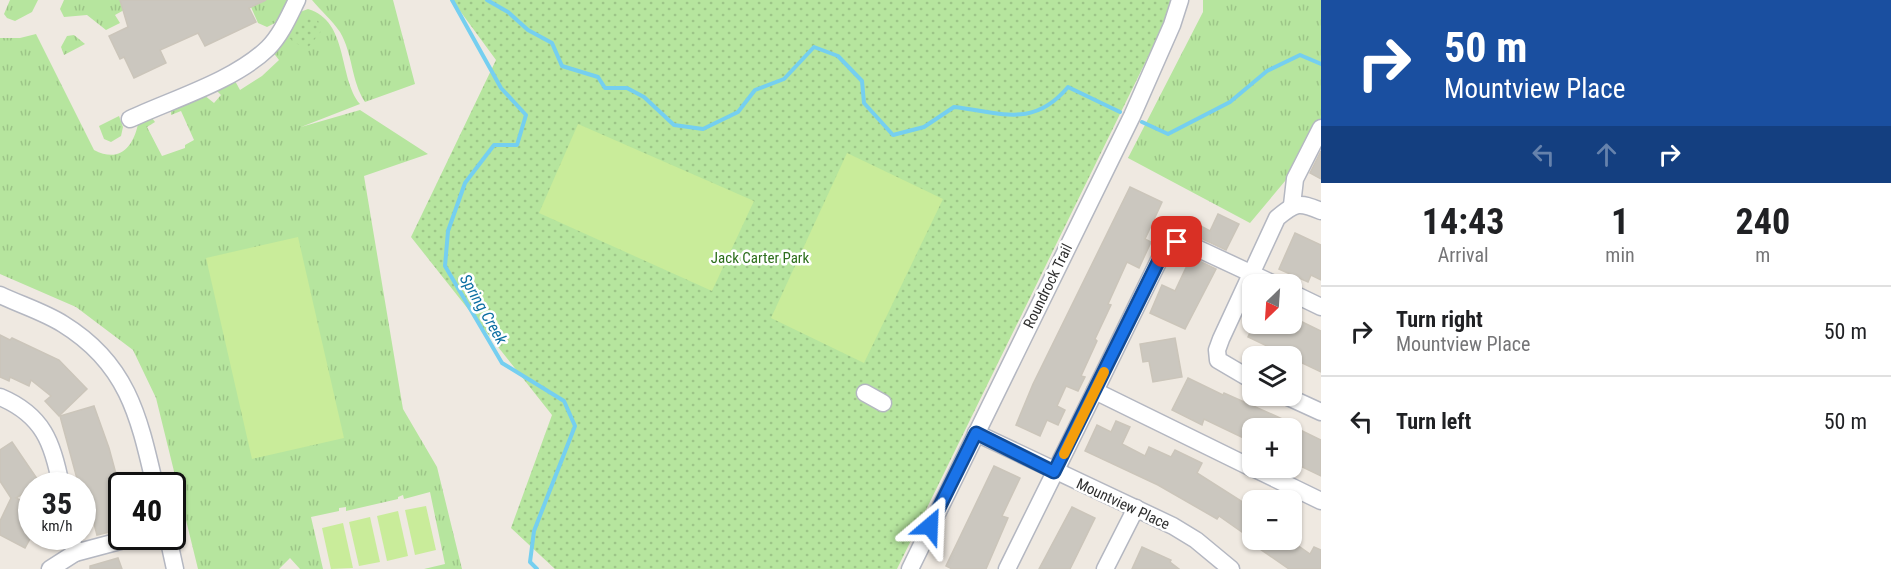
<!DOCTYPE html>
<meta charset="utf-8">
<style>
body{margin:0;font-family:"Roboto Condensed",sans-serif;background:#f2f2f2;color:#202124;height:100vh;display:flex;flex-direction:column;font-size:22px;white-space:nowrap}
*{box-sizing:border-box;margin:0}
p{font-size:20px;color:#757577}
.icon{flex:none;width:33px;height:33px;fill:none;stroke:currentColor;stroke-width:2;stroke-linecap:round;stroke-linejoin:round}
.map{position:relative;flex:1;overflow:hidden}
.details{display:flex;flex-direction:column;background:#fff;width:570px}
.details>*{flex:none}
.hud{background:#1a4fa0;color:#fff;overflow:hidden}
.needle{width:39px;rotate:205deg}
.controls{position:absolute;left:1242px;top:274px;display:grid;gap:12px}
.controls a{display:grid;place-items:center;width:60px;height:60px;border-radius:12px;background:#fff;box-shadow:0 2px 4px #0004;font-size:30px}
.speed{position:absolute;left:18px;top:472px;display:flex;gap:12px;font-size:30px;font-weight:700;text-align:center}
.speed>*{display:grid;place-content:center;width:78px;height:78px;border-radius:50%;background:#fff;box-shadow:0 2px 4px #0004;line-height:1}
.speed small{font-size:15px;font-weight:400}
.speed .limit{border:3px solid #111;border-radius:9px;background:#fff;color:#111}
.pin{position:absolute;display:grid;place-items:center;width:51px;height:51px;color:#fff;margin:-26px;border-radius:12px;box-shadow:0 3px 9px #0006}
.me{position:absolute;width:66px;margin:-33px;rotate:26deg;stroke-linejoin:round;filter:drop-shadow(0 0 4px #0008)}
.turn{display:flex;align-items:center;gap:21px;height:126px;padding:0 24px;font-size:27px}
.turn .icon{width:78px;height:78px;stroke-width:2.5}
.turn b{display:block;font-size:42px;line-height:51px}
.lanes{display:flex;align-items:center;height:57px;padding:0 24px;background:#0003;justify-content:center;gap:30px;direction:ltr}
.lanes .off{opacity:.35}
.eta{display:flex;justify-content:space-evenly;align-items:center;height:102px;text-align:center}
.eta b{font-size:36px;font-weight:700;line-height:42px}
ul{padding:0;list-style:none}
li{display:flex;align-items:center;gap:18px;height:90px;padding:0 24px;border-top:2px solid #e0e0e0}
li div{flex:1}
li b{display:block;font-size:22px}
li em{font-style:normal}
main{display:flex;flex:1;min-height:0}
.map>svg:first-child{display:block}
.grass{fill:url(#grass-tufts)}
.park{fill:url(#park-dots)}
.pitch{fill:#c9ec9a}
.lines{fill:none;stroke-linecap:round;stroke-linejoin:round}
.stream{stroke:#75cff0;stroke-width:4}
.building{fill:#cbc7bf;stroke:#cbc5ba;stroke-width:1.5}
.minor-casing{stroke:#b4b7c1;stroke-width:19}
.minor{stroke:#fff;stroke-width:16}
.route-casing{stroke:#114b97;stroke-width:15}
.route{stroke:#1a73e8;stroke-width:10}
.slow{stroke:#f59e0b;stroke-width:10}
.labels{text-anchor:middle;stroke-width:5;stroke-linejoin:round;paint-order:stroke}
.park-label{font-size:15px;fill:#2c6e1b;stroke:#fff}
.street-label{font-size:15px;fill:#2e2e2e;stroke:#fff}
.water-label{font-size:16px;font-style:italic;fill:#0d6fa3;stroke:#fff}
</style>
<main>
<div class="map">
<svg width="1321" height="569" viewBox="0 0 1321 569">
<defs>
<pattern id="grass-tufts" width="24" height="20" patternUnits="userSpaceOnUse" patternTransform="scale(1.5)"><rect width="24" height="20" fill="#b6e59e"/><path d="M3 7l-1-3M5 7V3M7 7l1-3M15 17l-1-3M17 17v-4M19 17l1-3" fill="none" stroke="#9dc588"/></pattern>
<pattern id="park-dots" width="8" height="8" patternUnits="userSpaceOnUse" patternTransform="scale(1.5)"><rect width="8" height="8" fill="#b6e59e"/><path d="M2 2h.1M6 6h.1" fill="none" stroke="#9dc588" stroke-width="1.8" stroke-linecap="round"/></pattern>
</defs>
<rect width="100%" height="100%" fill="#efe9e1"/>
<!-- grass -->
<g class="grass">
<path d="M10,0H38L32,12L15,21L7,18L4,14Z"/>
<path d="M64,0H120L124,10L115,15L120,23L106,30L87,15L64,17L60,9Z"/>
<path d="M251,0H289L275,23L267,27L258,23L251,7L254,6Z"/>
<path d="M312,0H393L415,84L365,102C351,81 353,54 340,32C332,20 321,11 312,0Z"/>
<path d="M1203,0H1321V138L1250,223L1128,158L1203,12Z"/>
<path d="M308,9C349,21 338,78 360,104L301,127L360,110L428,154L364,176L403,409L437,467L462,569H424L445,564L430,492L404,499L403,495L398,497V499L346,511V507L339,508V511L311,517L323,569H300L290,558L279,569H198L156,398L133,350L76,307L0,274V38H20L36,34L94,150C119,163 133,148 138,124L152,118L155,122L147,127L162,156L185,148V145L194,140L181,111L171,115V110L204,95L214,103L221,95L216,90L228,86L227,84L235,81L240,90L262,76L279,60L272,51L300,12Z"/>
<path d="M74,35L85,44L64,55L61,47L67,36Z"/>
<path d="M119,116L123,127L121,136L111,142L104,139L99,126Z"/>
</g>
<!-- park -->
<g class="park">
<path d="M452,0H1172L1169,14L897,569H555L511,528L552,415L411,237L496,60Z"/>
<path d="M304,18H314L323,29L306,50L289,38Z"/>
</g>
<!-- pitch -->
<g class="pitch">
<path d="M578,124L754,201L712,291L539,213Z"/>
<path d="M847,153L943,199L864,363L771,318Z"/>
<path d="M298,237L344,438L252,459L206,258Z"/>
<path d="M426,506L436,550L415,555L405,510Z"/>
<path d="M398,511L408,556L387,561L377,516Z"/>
<path d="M370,517L380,562L359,566L349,522Z"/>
<path d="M343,523L353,568L331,569L322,528Z"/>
</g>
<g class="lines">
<!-- stream -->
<g class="stream">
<path d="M452,0L501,88L526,115L517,145H494L465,183L448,231L445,266L502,363L564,401L575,426L534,531L530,562L537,569"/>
<path d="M487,0L508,12L528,30L552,43L562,66L598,77L605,88H627L644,97L674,125L703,129L738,112L755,90L784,79L814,47L838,56L862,81L864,103L893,135L924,127L954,107C1000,112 1033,129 1068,87L1120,112"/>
<path d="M1142,122L1168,134L1230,102L1267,71L1300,55L1321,64"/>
</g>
</g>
<!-- building -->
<g class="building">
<path d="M120,0H266L249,8L256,22L205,46L198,33L160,50L166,63L134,78L124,57L120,59L109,36L128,27Z"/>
<path d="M1321,151V179L1310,173Z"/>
<path d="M1130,187L1162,202L1145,239L1151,242L1139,268L1127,262L1108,304L1111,305L1095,339L1097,341L1081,376L1085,377L1078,391L1066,386L1057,406L1065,410L1058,425L1047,420L1040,436L1016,425L1033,384Z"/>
<path d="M1218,214L1239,224L1226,250L1194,235L1199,225L1210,231Z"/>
<path d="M1295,233L1321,245V280L1311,275L1308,282L1279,269Z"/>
<path d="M1191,257L1216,269L1185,329L1150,313L1162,285L1175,291Z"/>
<path d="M1292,317L1321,331V372L1248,337L1254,324H1292Z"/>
<path d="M0,335L10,340L12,338L59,360L87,389L59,416L45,401L51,396L31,380L29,386L10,377L9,381L0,377Z"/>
<path d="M1175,338L1182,377L1153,382L1149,361L1143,362L1140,344Z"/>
<path d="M1188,378L1223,395L1224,393L1287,421L1283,429H1252V442L1204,419L1202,425L1172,410Z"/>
<path d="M94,406L109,448L122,496V529L97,535L92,516L84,517L82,486H79L60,416Z"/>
<path d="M1116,421L1130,427L1122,444L1145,456L1149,447L1171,457L1175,450L1202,463L1197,473L1252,508V539L1219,516L1217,519L1158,485L1085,451L1097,425L1111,432Z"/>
<path d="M1292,426L1321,440V476L1292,462Z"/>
<path d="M12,442L40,483L16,498L32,506V535L25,548L0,535V521L11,498L0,481V450Z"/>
<path d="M994,466L1020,478L1002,516L1008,518L986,569H952L946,566Z"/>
<path d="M1072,507L1095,518L1070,569H1039Z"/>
<path d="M1266,540H1290L1310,554L1314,547L1321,550V569H1289L1260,549Z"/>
<path d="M1142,547L1171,560L1170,562L1179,569H1132Z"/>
<path d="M118,558L122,569H90V566Z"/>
</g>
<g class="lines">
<defs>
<g id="minor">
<path d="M130,119C173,99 234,81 268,48C281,35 289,16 297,0"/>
<path d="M1292,205L1295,179L1321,128"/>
<path d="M1292,293L1321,307"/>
<path d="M0,295C21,305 44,312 63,324C128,364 139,417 155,486"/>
<path d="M1252,380L1218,360L1217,350L1221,339L1277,218C1296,202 1299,202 1321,211"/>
<path d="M1095,391L1165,248L1170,244H1188L1276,285"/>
<path d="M865,393L883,403"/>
<path d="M1286,396L1321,412"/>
<path d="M0,397C43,415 53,443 61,486"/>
<path d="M976,433L1173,526L1196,540L1231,569"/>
<path d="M1253,468L1321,501"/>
<path d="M71,537L75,553L135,537"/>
<path d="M168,537L175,569"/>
<path d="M50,569L75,553"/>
<path d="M910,569L1132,116L1172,25L1180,0"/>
<path d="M1007,569L1095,391L1252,468"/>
<path d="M1105,569L1136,508"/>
</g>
</defs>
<!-- minor casing -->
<use href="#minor" class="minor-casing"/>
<!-- minor -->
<use href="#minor" class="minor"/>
</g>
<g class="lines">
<defs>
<path id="route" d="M930,526L976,433L1054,472L1165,248L1177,242"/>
</defs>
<!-- route casing -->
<use href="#route" class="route-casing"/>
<!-- route -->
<use href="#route" class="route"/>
<!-- slow -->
<path class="slow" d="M1064,454L1104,372"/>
</g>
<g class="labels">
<!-- park labels -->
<g class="park-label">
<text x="760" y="263">Jack Carter Park</text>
</g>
<!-- street labels -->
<g class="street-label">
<text transform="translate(1048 286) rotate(-64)" y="5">Roundrock Trail</text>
<text transform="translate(1123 504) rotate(25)" y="5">Mountview Place</text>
</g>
<!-- water labels -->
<g class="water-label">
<text transform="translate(484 309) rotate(60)" y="6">Spring Creek</text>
</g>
</g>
</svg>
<div class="controls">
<a><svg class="needle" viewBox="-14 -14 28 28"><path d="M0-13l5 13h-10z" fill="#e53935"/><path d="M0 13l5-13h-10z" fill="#757577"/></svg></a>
<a><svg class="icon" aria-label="layers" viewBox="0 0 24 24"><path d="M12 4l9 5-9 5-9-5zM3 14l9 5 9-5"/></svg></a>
<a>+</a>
<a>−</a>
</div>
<div class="speed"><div>35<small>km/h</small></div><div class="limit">40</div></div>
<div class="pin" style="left:1177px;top:242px;background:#d93025"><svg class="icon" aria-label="arrive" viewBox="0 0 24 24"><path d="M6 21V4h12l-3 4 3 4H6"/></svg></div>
<svg class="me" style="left:930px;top:526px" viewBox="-20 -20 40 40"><path d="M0-17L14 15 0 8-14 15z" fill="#1a73e8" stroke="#fff" stroke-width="4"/></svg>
</div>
<section class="details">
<div class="hud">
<div class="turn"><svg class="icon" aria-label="right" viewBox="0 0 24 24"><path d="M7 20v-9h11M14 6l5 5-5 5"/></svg><div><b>50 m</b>Mountview Place</div></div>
<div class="lanes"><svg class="icon off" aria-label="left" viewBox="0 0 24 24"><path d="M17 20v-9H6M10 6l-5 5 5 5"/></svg><svg class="icon off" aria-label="ahead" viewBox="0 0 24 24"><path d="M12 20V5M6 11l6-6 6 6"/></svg><svg class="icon" aria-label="right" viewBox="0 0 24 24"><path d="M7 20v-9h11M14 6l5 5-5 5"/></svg></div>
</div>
<div class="eta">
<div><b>14:43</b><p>Arrival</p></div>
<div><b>1</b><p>min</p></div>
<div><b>240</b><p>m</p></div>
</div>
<ul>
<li><svg class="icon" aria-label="right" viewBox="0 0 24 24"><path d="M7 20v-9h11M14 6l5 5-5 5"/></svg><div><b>Turn right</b><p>Mountview Place</p></div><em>50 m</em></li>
<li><svg class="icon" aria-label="left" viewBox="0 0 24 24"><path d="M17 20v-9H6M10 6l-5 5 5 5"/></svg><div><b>Turn left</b></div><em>50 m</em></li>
</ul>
</section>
</main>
